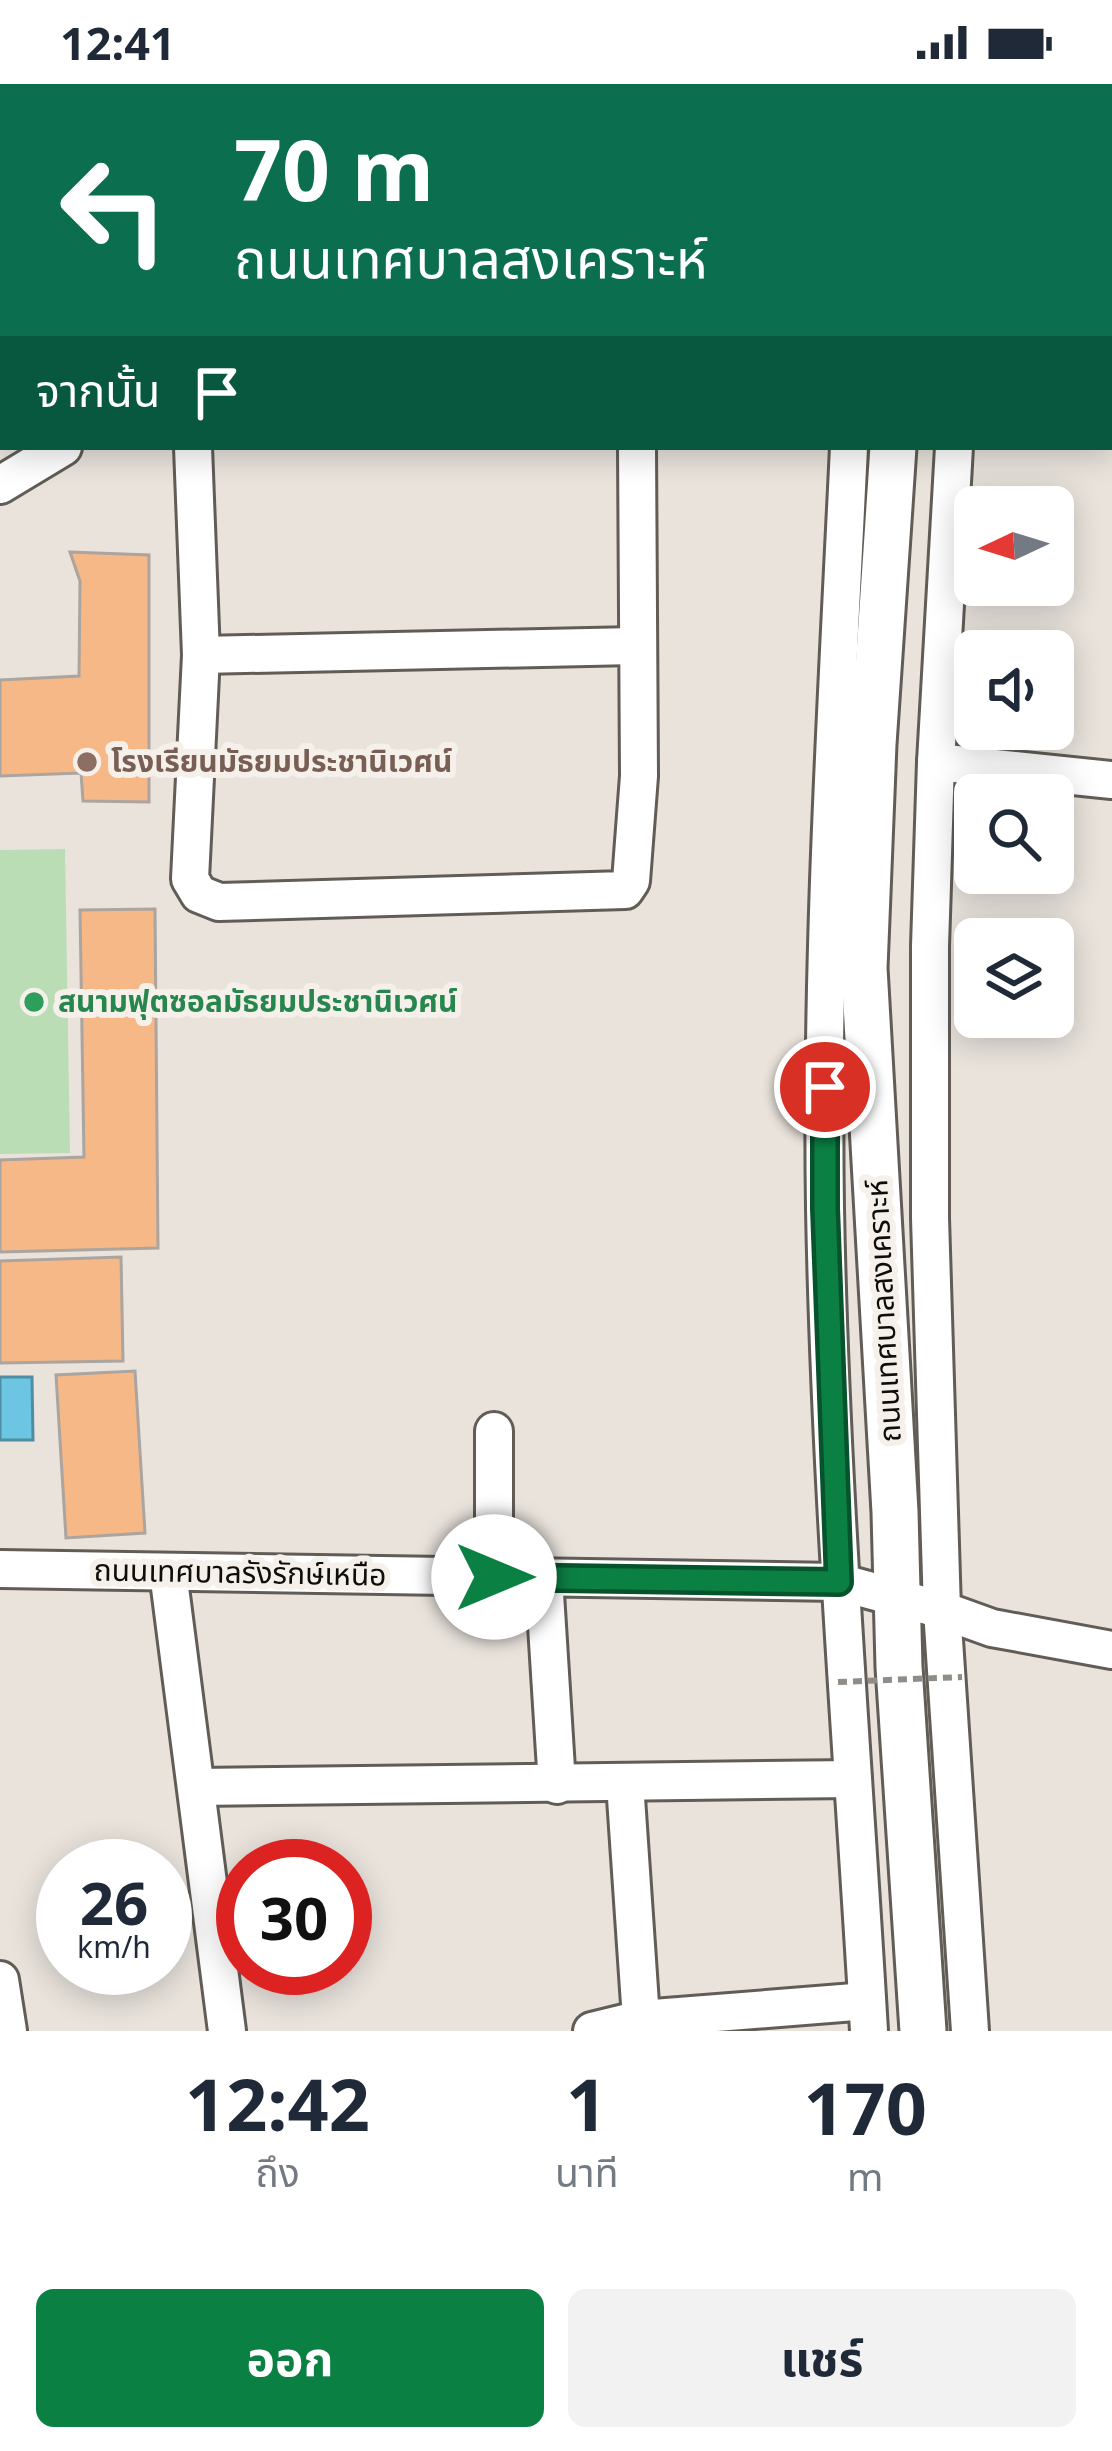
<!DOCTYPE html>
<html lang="th">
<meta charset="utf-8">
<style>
body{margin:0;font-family:"Noto Sans","Noto Sans Thai",sans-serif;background:#f2f2f3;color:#1f2937;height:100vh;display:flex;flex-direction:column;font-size:45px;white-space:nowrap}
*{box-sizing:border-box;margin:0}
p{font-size:39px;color:#747a83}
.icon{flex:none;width:66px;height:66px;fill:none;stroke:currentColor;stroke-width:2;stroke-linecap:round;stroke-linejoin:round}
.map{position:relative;height:1947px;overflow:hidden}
.panel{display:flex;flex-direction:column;background:#fff;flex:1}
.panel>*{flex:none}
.guide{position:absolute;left:0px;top:0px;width:1113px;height:366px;box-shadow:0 6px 30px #0003;background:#0b6e4f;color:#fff;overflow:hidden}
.needle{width:78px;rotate:266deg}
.controls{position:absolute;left:954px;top:402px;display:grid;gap:24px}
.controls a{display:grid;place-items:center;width:120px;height:120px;border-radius:18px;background:#fff;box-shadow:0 6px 30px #0003;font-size:60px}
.speed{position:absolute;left:36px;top:1755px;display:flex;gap:24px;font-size:60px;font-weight:700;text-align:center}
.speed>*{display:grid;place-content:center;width:156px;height:156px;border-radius:50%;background:#fff;box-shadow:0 6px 30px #0003;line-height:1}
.speed small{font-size:30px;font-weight:400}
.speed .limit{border:18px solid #d22;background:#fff;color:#111}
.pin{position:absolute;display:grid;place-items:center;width:102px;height:102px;color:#fff;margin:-51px;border:6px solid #fff;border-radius:50%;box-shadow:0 3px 12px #0007}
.me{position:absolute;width:132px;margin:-66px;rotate:90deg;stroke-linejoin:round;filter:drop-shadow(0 0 9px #0008)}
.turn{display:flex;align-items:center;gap:42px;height:252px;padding:0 36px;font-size:54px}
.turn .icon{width:156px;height:156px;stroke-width:2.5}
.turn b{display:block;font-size:84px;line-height:102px}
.then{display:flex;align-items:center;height:114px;padding:0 36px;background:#0003;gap:24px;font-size:45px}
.eta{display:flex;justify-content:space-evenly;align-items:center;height:204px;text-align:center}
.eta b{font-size:72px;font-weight:700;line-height:84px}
.primary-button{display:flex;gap:24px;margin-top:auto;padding:24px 36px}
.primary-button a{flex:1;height:138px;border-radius:18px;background:#0b8043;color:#fff;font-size:48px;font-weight:700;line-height:138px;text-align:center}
.primary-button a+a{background:#f2f2f3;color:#1f2937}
.status{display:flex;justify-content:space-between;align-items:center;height:84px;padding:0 60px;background:#fff;direction:ltr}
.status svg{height:33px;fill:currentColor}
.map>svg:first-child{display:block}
.green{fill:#baddb5}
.water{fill:#6bc5e3;stroke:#4f8ea2;stroke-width:3}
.building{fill:#f6b887;stroke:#aba49f;stroke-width:3}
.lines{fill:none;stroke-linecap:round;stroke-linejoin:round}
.minor-casing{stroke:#615c56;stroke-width:42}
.tertiary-casing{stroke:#615c56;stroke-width:51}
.minor{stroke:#fff;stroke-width:36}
.tertiary{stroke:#fff;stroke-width:45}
.path-bridge{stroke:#908c87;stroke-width:6;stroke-dasharray:9 6;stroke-linecap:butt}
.route-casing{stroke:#07532c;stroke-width:30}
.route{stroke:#0b8043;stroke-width:21}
.education-dot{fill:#8d6e63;stroke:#f6f0ea;stroke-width:4.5}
.leisure-dot{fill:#2e9e5b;stroke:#f6f0ea;stroke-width:4.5}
.labels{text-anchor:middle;stroke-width:12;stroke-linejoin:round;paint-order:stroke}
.education-label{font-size:30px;font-weight:bold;fill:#785e54;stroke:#f6f0ea;text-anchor:start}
.leisure-label{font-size:30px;font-weight:bold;fill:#27864d;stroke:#f6f0ea;text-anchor:start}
.street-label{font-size:30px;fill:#0e0d0a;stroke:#f6f0ea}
</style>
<div class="status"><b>12:41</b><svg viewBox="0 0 49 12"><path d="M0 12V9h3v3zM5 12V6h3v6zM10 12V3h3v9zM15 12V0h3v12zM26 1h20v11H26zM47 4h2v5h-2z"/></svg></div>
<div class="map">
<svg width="1112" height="1947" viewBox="0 0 1112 1947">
<rect width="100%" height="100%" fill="#e9e3dc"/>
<!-- green -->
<path class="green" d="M65,765L70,1069L0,1070V766Z"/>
<!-- water -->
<path class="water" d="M0,1293H32L33,1356H0Z"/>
<!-- building -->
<g class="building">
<path d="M70,468L149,471V718L83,717L81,689L0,692V596L79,592L80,497Z"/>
<path d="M155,825L158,1164L0,1168V1076L84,1073L80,826Z"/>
<path d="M121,1173L123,1277L0,1279V1177Z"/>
<path d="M135,1287L145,1449L66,1454L56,1291Z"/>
</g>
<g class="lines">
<defs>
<g id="minor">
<path d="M81,3L85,0"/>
<path d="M647,3L652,0"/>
<path d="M866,3V0"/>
<path d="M970,3V0"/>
<path d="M0,53L3,52"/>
<path d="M193,363L201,571L190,795L199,810L219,818L625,806L631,797L639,692L637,363"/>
<path d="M849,363C837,616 821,870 825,1124C830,1399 853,1673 869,1947"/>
<path d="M954,363L936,678L930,862V1134L942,1526L970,1947"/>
<path d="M0,401L63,363"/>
<path d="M201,571L635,562"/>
<path d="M936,678L1112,696"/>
<path d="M494,1347V1493"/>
<path d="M0,1485L839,1498L942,1526L992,1544L1112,1566"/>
<path d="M168,1488L227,1947"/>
<path d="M544,1494L557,1701"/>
<path d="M625,1699L641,1935"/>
<path d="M196,1703L853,1695"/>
<path d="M0,1896L8,1947"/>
<path d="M592,1947L641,1935L867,1917"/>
</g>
<g id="tertiary">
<path d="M917,3V0"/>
<path d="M893,363L873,660L864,884L895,1428L899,1583L923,1947"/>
</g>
</defs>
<!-- minor casing -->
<use href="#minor" class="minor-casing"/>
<!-- tertiary casing -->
<use href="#tertiary" class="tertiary-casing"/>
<!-- minor -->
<use href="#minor" class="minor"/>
<!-- tertiary -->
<use href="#tertiary" class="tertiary"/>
<!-- path-bridge -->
<path class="path-bridge" d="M838,1598L962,1593"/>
</g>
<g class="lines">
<defs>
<path id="route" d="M494,1493L839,1498L825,1124V1003"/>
</defs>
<!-- route casing -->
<use href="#route" class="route-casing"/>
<!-- route -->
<use href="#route" class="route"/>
</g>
<!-- markers -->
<circle class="education-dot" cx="87" cy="678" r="12"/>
<circle class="leisure-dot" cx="34" cy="918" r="12"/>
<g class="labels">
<!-- education labels -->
<g class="education-label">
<text x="111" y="688">โรงเรียนมัธยมประชานิเวศน์</text>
</g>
<!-- leisure labels -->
<g class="leisure-label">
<text x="58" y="928">สนามฟุตซอลมัธยมประชานิเวศน์</text>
</g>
<!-- street labels -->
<g class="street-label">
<text transform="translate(884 1227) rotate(-93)" y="10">ถนนเทศบาลสงเคราะห์</text>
<text transform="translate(240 1489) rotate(1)" y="10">ถนนเทศบาลรังรักษ์เหนือ</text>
</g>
</g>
</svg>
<div class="controls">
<a><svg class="needle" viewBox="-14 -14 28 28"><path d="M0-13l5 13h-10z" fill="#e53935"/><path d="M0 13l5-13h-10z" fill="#747a83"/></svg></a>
<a><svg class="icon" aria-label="sound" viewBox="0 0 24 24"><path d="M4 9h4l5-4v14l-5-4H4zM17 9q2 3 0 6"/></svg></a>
<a><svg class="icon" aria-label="search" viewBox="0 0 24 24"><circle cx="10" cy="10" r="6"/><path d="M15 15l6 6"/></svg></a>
<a><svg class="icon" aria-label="layers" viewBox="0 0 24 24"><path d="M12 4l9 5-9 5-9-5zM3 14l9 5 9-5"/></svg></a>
</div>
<div class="speed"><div>26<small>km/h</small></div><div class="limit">30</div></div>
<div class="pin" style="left:825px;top:1003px;background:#d93025"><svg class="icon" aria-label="arrive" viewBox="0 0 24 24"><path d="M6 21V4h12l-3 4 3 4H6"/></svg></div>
<svg class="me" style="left:494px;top:1493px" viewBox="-20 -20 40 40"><circle r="19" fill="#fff"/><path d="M0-13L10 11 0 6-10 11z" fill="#0b8043"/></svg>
<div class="guide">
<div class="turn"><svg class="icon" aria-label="left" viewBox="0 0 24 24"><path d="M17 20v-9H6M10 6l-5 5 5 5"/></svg><div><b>70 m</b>ถนนเทศบาลสงเคราะห์</div></div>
<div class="then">จากนั้น<svg class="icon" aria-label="arrive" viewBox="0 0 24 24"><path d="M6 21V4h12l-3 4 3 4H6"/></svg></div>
</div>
</div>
<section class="panel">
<div class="eta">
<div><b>12:42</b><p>ถึง</p></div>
<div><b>1</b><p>นาที</p></div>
<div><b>170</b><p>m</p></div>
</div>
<div class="primary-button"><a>ออก</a><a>แชร์</a></div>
</section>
